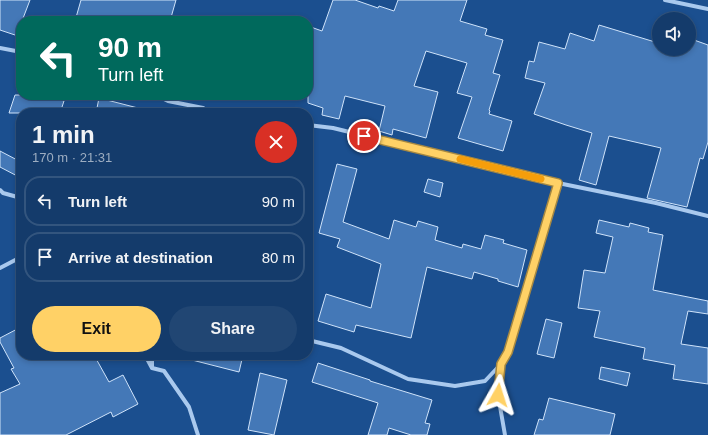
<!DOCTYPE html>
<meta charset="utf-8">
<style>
body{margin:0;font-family:Arial,sans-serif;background:#214673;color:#f1f3f6;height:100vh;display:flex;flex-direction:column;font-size:15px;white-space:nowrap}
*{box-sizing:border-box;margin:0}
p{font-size:13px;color:#9dadc1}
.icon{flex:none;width:22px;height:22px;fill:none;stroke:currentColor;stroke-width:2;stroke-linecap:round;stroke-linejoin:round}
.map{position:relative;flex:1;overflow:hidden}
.sheet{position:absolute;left:16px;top:108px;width:297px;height:252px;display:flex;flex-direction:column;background:#143b6b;border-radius:16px;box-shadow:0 2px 6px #0003,0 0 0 1px #33557e}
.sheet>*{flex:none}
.hud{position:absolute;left:16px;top:16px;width:297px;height:84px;border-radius:16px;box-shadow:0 2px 6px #0003,0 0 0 1px #33557e;background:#00695c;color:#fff;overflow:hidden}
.tools{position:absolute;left:652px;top:12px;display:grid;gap:8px}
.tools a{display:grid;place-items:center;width:44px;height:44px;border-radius:50%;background:#143b6b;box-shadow:0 2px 6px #0003,0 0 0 1px #33557e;font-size:20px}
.pin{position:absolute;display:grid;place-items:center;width:34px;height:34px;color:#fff;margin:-17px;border:2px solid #fff;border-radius:50%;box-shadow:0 1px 4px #0007}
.me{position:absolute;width:44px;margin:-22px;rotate:6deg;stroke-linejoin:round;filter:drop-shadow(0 0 3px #0008)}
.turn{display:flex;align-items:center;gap:14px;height:84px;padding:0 16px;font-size:18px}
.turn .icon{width:52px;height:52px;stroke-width:2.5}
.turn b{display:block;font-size:28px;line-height:34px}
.round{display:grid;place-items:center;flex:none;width:42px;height:42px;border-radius:21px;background:#214673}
.summary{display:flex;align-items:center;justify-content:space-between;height:68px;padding:0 16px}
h1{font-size:24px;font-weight:700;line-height:30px}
.primary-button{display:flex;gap:8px;margin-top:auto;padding:8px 16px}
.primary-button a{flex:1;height:46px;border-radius:24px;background:#ffd166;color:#111;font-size:16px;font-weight:700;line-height:46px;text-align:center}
.primary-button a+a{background:#214673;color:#f1f3f6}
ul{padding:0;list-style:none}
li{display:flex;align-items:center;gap:12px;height:50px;margin:0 8px 6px;padding:0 8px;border:2px solid #33557e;border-radius:16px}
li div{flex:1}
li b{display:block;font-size:15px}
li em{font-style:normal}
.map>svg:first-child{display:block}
.building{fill:#4478b7;stroke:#cfe3fa}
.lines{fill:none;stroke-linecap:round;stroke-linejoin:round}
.minor{stroke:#a9c9ee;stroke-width:4}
.route-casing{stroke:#a68842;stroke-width:10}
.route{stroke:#ffd166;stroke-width:7}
.slow{stroke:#f59e0b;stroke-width:7}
</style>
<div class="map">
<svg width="708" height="435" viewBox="0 0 708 435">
<rect width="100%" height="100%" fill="#1b4f8f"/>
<!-- building -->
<g class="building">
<path d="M0,0H30L22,21H21V37L0,30Z"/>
<path d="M81,0H176L170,21H75Z"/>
<path d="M333,0H355L378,8L379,6L394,11L398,0H467L460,21L487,29L485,35L503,40L493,73L500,75L489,110L490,111L489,114L512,121L503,151L458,138L472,97L457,93L467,63L426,51L414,86L438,92L426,138L393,129L392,135L379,131L385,106L345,96L339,119L322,115L323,108L308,103V26L322,31Z"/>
<path d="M599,25L655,42V43L659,44V49H690L694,40L708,45V142L703,159L700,158L687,207L647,198L661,148L609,136L596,185L579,180L592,133L566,125L534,114L545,83L525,78L529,61L534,62L539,42L565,49L570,33L594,41Z"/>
<path d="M15,95H42L64,101L60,113H9Z"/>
<path d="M99,98L138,108L137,113H96Z"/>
<path d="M0,151L21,162V178L0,167Z"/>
<path d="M337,164L357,169L343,222L389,239L394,220L416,227L418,221L438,227L435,240L462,248L463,244L481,249L485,235L504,240L503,243L527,250L518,287L498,281V279L474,272L472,279L427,267L411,338L356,325L354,332L318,321L326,294L371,308L381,264L337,247L340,239L319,233Z"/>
<path d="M428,179L443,183L440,197L424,192Z"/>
<path d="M599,220L629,227L630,223L649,228L648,232L663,235L653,290L708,301V314L688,311L681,344L708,348V384L673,379L675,365L643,359L645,348L594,337L600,311L578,308L584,270L605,273L613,237L596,233Z"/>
<path d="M546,319L562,323L554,358L537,354Z"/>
<path d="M21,327V355H94L109,382L123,375L138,404L113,417L111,412L66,435H0V393L20,384L11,369L14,368L0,342V338Z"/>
<path d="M193,355H243L239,372L192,360Z"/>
<path d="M318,363L370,380V381L432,400L425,423L430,424L427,435H411L389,428L387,435H368L378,403L312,382Z"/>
<path d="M601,367L630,373L627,386L599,379Z"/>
<path d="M260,373L287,380L274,435L248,430Z"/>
<path d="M549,398L615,414L610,435H534L539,419L543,420Z"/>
</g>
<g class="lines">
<!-- minor -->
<g class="minor">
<path d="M665,0L708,9"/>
<path d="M0,48L21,52"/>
<path d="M156,95L168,101L203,108"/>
<path d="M201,113L203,108L206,113"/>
<path d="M308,125L333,128L485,165L558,183L656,203L708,216"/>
<path d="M0,190L3,193L21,198"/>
<path d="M0,268L21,257"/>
<path d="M308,340L341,348L408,379L455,386L485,381L501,364L508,352L558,183"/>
<path d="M145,355L152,368L164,371L189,407L198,435"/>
<path d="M152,355V367"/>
<path d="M501,364L498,395L505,435"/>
</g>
</g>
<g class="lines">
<defs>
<path id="route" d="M364,136L558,183L508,352L501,364L498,395"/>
</defs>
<!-- route casing -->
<use href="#route" class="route-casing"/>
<!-- route -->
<use href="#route" class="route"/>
<!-- slow -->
<path class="slow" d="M460,159L541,179"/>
</g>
</svg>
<div class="tools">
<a><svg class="icon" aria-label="sound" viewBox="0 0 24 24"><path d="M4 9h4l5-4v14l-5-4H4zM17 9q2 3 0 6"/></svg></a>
</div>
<div class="pin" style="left:364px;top:136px;background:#d93025"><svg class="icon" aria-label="arrive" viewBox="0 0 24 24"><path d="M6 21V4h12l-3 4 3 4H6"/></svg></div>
<svg class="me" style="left:498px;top:395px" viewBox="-20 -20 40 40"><path d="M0-17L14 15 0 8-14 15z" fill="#ffd166" stroke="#fff" stroke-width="4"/></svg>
<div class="hud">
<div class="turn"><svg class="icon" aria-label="left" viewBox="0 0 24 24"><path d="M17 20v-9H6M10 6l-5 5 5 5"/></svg><div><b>90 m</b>Turn left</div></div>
</div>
<section class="sheet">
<div class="summary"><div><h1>1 min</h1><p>170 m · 21:31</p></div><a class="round" style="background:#d93025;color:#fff"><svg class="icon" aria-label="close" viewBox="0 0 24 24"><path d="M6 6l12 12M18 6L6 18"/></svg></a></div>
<ul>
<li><svg class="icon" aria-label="left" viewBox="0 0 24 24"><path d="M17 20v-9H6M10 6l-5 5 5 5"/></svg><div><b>Turn left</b></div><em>90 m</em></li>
<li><svg class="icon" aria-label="arrive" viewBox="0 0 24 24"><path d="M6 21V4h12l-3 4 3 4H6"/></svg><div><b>Arrive at destination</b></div><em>80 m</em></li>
</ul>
<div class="primary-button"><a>Exit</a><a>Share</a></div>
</section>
</div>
